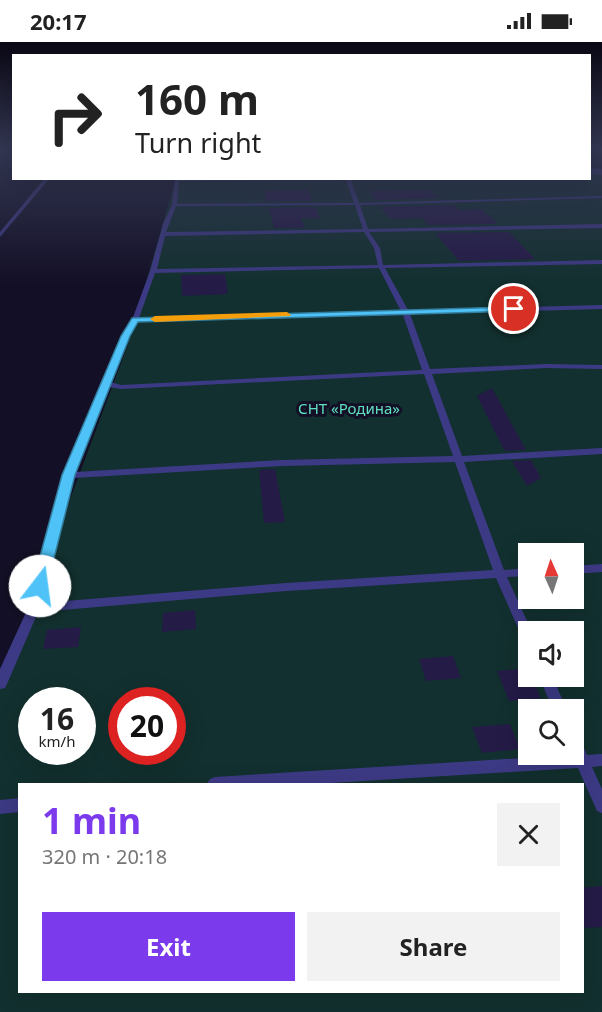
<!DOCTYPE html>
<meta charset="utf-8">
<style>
body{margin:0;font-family:"Noto Sans",sans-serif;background:#f2f2f2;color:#222;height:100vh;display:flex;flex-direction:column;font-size:22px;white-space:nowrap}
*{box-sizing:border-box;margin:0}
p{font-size:20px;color:#767676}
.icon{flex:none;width:33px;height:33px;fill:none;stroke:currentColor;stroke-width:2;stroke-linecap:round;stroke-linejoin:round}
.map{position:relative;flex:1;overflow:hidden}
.details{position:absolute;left:18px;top:741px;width:566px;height:210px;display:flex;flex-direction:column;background:#fff;border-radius:0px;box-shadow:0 6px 24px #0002}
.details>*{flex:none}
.hud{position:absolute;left:12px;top:12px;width:579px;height:126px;border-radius:0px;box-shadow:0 6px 24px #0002;background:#fff;color:#222;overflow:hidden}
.needle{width:39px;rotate:357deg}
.controls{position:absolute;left:518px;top:501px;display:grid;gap:12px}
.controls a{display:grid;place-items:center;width:66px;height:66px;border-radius:0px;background:#fff;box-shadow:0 6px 24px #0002;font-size:30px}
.speed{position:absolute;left:18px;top:645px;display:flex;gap:12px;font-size:30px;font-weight:700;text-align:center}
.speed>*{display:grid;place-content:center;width:78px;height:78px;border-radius:50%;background:#fff;box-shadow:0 6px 24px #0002;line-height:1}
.speed small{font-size:15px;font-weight:400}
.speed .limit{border:9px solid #d22;background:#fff;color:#111}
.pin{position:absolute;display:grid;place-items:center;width:51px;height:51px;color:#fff;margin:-26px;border:3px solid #fff;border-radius:50%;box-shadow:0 2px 6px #0007}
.me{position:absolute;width:66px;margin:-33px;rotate:15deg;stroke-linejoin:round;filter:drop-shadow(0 0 4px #0008)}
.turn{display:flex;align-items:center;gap:21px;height:126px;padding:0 24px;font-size:27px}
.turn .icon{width:78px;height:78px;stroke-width:2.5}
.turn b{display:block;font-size:42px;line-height:51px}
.round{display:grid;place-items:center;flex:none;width:63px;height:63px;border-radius:0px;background:#f2f2f2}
.headline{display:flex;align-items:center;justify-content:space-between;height:102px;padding:0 24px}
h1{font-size:36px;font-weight:700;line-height:45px;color:#7c3aed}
.button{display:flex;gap:12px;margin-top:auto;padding:12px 24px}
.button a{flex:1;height:69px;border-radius:0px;background:#7c3aed;color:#fff;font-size:24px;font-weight:700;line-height:69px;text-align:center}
.button a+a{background:#f2f2f2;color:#222}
.status{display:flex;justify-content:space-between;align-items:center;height:42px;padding:0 30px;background:#fff;direction:ltr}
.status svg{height:16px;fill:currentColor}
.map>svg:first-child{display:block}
.green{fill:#12302f;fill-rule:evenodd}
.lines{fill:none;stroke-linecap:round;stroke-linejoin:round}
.stream{fill:#0a1f44;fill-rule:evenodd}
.building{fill:#241b47}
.service{fill:#3d3a85;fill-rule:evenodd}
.minor{fill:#3d3a85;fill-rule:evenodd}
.route{fill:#4fc3f7;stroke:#337fa1;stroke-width:1.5}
.slow{fill:#f59e0b}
.labels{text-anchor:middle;stroke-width:6;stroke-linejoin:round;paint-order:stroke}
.park-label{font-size:15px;fill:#5fe0c0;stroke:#130f26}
</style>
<div class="status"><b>20:17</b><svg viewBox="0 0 49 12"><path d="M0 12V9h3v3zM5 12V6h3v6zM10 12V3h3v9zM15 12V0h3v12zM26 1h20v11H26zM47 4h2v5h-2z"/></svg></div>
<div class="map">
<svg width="602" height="970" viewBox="0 0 602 970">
<rect width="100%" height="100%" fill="#130f26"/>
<!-- green -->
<path class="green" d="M590,126L602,127V970H0V644L127,305L176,137L590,136ZM528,512H573V556H528ZM528,590H573V634H528ZM32,658H82V710H32ZM122,658H172V710H122ZM528,668H573V712H528ZM20,742H582V950H20Z"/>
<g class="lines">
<!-- stream -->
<rect class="stream" x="0" y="109" width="14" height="2"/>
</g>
<!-- building -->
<g class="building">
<path d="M308,148L312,159H267L264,149Z"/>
<path d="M432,148L435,154L441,156L376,158L369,149Z"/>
<path d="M446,163L455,164L459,168L482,167L498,182L429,183L422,176L390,177L381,165Z"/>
<path d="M315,165L320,176H301L304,186H274L269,166Z"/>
<path d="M509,190L535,217L459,219L435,191Z"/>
<path d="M225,232L228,252L182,254L181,233Z"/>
<path d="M492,346L526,408L505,409L501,402L477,354Z"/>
<path d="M531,418L541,436L527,444L512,419Z"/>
<path d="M275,427L285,480L264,481L259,428Z"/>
<path d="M195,568L196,587L162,590L163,571Z"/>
<path d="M81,585L78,605L43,607L47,588Z"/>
<path d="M453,614L461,636L426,639L419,617Z"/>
<path d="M528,626V634H531L541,656L509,659L497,629Z"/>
<path d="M510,682L520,707L482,711L472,685Z"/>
<path d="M602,844V885L582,886V846Z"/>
</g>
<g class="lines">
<!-- service -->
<g class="service">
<path d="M590,130L602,131V133L590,132Z"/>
<path d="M45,136H50L0,195V190Z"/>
<path d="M175,136H380L351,138L359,161L602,154V156L360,163L368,187L602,182V186L369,190L380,206L383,223L602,218V222L385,226L408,268L602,263V267L410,272L430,327L546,322L602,323V327L546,326L432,332L462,414L602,406V412L464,420L504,528L528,526V534L507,535L532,590H528V600L524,598L522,595L496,536L286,549L38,570L7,642L5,646L0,647V627L28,566L64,433L121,294L132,278L150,229L163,182L172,163ZM346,138L354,161L177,162L179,139ZM355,163L363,187L166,190L176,164ZM364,190L374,206L378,223L157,227L165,194ZM379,226L401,269L139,276L155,231ZM403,273L422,328L121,343L110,340L129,294L137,280ZM424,332L453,414L282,418L75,430L109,345L121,347ZM455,420L493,528L286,541L41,561L73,436L282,424Z"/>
<path d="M602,522V530L573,532V524Z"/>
<path d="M539,634H552L567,668H553Z"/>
<path d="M573,691L578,693L587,713L602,712V724L592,725L602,747V771L597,769L578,726L314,742H207L210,737L215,735L573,713Z"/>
<path d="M20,756V770L0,772V758Z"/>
</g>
<!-- minor -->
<path class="minor" d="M590,126L602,127V131L590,130Z"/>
</g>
<!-- sky -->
<linearGradient id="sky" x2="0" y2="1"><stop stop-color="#0a0815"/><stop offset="0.44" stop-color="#333752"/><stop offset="1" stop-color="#333752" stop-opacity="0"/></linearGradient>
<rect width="602" height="243" fill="url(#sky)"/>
<!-- route -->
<path class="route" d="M514,265H518V269L138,280L130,294L75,433L47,544L40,549L32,544L62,433L121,294L132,276Z"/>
<!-- slow -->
<path class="slow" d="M287,270L291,273L290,274L155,280L150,277L155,274Z"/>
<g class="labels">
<!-- park labels -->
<g class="park-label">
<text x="349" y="372">СНТ «Родина»</text>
</g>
</g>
</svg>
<div class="controls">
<a><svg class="needle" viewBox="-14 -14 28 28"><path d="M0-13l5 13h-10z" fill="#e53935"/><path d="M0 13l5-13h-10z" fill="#767676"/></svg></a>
<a><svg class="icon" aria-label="sound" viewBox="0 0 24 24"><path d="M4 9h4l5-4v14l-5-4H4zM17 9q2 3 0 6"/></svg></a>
<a><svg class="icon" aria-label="search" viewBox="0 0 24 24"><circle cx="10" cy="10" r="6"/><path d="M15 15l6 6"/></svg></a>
</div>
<div class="speed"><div>16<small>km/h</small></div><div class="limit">20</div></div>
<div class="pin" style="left:514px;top:267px;background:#d93025"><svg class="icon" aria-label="arrive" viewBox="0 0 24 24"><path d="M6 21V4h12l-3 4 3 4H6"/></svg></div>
<svg class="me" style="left:40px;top:544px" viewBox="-20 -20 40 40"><circle r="19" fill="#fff"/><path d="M0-13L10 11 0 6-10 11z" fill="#4fc3f7"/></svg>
<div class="hud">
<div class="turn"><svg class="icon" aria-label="right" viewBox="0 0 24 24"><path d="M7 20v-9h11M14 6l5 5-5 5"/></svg><div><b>160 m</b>Turn right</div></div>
</div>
<section class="details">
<div class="headline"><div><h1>1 min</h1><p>320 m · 20:18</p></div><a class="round"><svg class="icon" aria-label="close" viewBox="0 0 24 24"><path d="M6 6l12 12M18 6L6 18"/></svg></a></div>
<div class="button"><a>Exit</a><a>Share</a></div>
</section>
</div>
